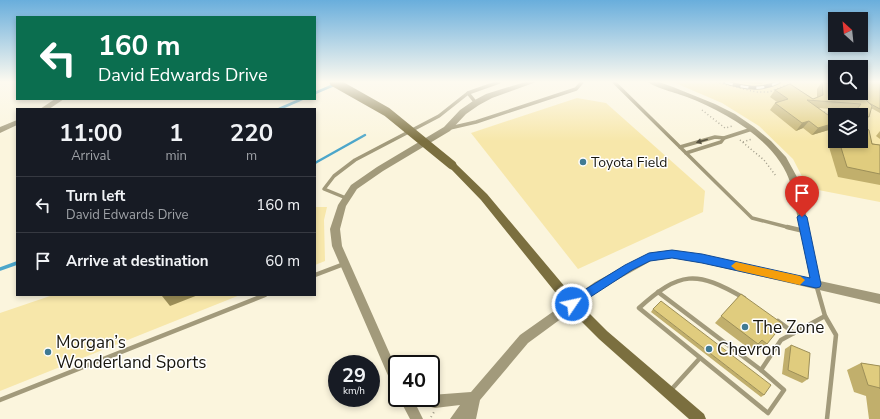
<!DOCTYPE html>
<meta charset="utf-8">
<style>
body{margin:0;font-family:"Nunito Sans",sans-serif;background:#20242c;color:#f1f3f6;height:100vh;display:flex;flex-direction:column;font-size:15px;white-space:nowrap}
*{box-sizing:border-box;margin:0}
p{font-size:13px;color:#9ea1a6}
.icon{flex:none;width:22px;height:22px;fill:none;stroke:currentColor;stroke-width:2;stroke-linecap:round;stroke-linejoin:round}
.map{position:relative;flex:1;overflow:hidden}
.sheet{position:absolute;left:16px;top:108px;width:300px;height:188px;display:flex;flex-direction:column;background:#171b24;border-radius:0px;box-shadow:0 2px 6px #0003}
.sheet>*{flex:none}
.banner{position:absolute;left:16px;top:16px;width:300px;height:84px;border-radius:0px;box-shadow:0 2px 6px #0003;background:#0b6e4f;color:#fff;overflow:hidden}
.needle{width:26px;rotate:333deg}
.fabs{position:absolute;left:828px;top:12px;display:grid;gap:8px}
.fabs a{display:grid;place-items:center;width:40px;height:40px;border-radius:0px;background:#171b24;box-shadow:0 2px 6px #0003;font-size:20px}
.speed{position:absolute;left:328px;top:355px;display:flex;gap:8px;font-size:20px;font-weight:700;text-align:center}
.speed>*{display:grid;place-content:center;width:52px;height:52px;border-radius:50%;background:#171b24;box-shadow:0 2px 6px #0003;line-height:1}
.speed small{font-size:10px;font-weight:400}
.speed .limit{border:2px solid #111;border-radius:6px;background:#fff;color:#111}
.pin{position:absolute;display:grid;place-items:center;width:34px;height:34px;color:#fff;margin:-41px -17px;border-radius:50% 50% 50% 0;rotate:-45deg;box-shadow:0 0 4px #0007}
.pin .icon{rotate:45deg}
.me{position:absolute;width:44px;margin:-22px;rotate:56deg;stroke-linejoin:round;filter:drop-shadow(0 0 3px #0008)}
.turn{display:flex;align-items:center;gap:14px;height:84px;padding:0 16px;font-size:18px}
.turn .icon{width:52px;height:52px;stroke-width:2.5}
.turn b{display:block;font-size:28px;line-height:34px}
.eta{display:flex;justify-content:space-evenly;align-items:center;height:68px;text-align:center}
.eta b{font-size:24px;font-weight:700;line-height:28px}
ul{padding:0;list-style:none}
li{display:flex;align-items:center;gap:12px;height:56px;padding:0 16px;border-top:1px solid #363941}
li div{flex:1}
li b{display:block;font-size:15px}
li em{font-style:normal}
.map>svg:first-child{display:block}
.green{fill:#f7e7aa;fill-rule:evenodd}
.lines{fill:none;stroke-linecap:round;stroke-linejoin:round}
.stream-far1{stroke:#4ca6ca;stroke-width:2.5}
.stream{stroke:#4ca6ca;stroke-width:3.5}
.path-far1{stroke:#a09c8a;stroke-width:1.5;stroke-dasharray:1 2.5;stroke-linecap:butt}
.path{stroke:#a09c8a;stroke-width:2;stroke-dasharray:1 3.5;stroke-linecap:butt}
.service-far1{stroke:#a29a7b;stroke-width:3.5}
.service{stroke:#a29a7b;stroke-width:4.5}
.tertiary{fill:#a29a7b;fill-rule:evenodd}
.secondary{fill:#7b6f3f;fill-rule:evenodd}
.rail-casing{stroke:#7c7869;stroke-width:4}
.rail{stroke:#fff;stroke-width:2.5;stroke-dasharray:8;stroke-linecap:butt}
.secondary-bridge{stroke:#7b6f3f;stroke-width:9}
.wall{fill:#c1af6c}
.shaded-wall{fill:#9d8f58}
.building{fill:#e0cc7e;stroke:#9d8f58}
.oneway{fill:#56513f}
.route{fill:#1a73e8;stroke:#114b97}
.slow{fill:#f59e0b}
.poi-dot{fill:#407a93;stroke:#fff;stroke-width:1.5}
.labels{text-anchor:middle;stroke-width:3;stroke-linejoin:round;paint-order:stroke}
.poi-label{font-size:14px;fill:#18160e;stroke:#fff;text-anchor:start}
.near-poi-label{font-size:17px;fill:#18160e;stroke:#fff;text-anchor:start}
</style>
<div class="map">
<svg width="880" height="419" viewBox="0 0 880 419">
<rect width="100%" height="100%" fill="#fbf5dd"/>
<!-- green -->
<g class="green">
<path d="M673,82H835V93H861L880,82V202L808,188L793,159L759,126L722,103ZM835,115H861V141H835Z"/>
<path d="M577,98L606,103L705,191L703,212L578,269L471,133Z"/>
<path d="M315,207H327L324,220L325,261L315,265Z"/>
<path d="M53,295H240L0,391V313Z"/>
</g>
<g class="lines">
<!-- stream-far1 -->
<g class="stream-far1">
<path d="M315,93L336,84"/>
<path d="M279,109L302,99"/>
<path d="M315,163L365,135"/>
</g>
<!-- stream -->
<path class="stream" d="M0,269L17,263"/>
<!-- path-far1 -->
<g class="path-far1">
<path d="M716,82L756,92H769L794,82"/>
<path d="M818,103L828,105L832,110L828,113L820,111L815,106Z"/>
<path d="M702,110L725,128L733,126"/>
<path d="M740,140L764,160L776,176"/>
<path d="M743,142L752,139"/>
</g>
<!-- path -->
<path class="path" d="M431,417L434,412"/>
<!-- service-far1 -->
<g class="service-far1">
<path d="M614,82L752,218L791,228"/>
<path d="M468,93L476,103"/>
<path d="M450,128L476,122L576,89L582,82"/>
<path d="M680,147L715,137L724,138L752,129"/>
<path d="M686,153L721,142L724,138"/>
<path d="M346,198L324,189L334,176L355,160L439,116L468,93L499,82"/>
</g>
<!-- service -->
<g class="service">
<path d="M787,227L804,231"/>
<path d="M315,275L344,264"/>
<path d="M816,284L825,316L836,335L827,419"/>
<path d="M658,292L761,370"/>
<path d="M744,298C696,270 680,271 639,308L768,413L784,390L761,370L781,340L825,316"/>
<path d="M778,321L794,333"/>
<path d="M670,391L700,358"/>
<path d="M0,400L265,295"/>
</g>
<!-- tertiary -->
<g class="tertiary">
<path d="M525,82H536L492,98L479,105L466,114L450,131L383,171L357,189L346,206L340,229L342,246L397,370V389L393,387L332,246L330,229L338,205L351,185L377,167L444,127L460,110L473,101L486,94Z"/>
<path d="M648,82H659L673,87L715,104L735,114L754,127L771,141L786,157L797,177L800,185L820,281L880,294V304L702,263L672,258L651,261L603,288L528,343L480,400L476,419H450L460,405L435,408L415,403L423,419H410L399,398H431V395L471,392L520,335L595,282L649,253L672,250L702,255L810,279L791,185C779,142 726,112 687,97C677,93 655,88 648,82Z"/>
<path d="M55,99H64L49,109H40Z"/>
<path d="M17,120V125L0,133V127Z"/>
</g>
<!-- secondary -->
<path class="secondary" d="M452,162L455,163L487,194L576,300L607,331L704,414L706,419H689L599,339L568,308L481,200L449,167L447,165L449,163Z"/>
<defs>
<path id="rail" d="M725,82C744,88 761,91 779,82"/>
</defs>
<!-- rail casing -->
<use href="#rail" class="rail-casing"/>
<!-- rail -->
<use href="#rail" class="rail"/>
<!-- secondary-bridge -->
<path class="secondary-bridge" d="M334,82L387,112L452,165"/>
</g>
<!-- wall -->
<g class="wall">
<path d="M742,82H763L762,84L746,83Z"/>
<path d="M822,82H824L835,93L880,82V113L871,108L869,117L863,124L861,123V115H852L855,111L819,108L832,129L812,135L803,128L796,131L770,110L775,103L777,102L770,97L775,90L813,99L817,98V89Z"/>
<path d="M880,131V139L876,136Z"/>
<path d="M835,141H861L880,145V185L838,177L829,147Z"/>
<path d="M741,294L767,344L760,350L755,347L751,350L715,323Z"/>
<path d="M653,309L764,395L761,397L651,312Z"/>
<path d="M791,345L808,379L802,383L782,374L785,349Z"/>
<path d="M861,363L880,366V419H869L866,396L854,392L847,370Z"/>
</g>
<!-- shaded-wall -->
<g class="shaded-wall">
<path d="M809,121L803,128L796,131L802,123Z"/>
<path d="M835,123V126L832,129L812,135L818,128Z"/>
<path d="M166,295H198L170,306L162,296Z"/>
</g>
<!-- building -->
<g class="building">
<path d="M822,82L835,85V93H860L872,106L869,117L857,109L861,104L807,100L835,120V123L818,128L809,121L802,123L775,103L788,99L775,90L790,84L813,99L823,95Z"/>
<path d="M861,82H880V109L869,103L860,93H861Z"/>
<path d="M861,125L869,130L872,144L880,145V174L847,167L839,141H861Z"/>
<path d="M741,294L783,324L767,344L762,340L758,344L721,316Z"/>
<path d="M661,301L771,385L764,395L653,309Z"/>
<path d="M791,345L810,353L808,379L788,370Z"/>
<path d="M861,363L880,366V389V388L868,385Z"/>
</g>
<!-- one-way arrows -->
<defs><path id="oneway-solid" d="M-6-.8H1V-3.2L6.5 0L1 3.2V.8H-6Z"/></defs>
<use class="oneway" href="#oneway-solid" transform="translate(702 141) rotate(164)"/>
<!-- sky -->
<linearGradient id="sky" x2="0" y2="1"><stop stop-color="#69aedc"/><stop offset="0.58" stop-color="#fdfaf0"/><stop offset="1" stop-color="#fdfaf0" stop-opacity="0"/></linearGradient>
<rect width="880" height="141" fill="url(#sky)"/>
<!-- route -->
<path class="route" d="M802,213L807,217L821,284L820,287L816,288L702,263L672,258L650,261L632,270L575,307L572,309L568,307L566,304L568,300L625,265L649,253L672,250L702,254L810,278L797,217Z"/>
<!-- slow -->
<path class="slow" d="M736,262L800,276L805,280L800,285L736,270L731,266Z"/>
<!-- markers -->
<g class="poi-dot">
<circle cx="583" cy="162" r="4"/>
<circle cx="745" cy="327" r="4"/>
<circle cx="709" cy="349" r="4"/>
<circle cx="48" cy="352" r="4"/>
</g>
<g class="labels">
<!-- poi labels -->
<g class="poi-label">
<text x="591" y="167">Toyota Field</text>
</g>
<!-- near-poi labels -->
<g class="near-poi-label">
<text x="753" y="333">The Zone</text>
<text x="56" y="348">Morgan’s<tspan x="56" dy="20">Wonderland Sports</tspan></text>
<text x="717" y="355">Chevron</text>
</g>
</g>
</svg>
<div class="fabs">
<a><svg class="needle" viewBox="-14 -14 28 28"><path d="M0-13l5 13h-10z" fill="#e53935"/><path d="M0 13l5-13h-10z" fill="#9ea1a6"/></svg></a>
<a><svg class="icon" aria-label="search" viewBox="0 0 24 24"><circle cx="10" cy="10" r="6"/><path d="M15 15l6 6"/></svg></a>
<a><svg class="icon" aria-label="layers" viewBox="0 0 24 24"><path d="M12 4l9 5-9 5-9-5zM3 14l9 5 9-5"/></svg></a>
</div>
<div class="speed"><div>29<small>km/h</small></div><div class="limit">40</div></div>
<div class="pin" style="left:802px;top:217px;background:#d93025"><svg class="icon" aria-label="arrive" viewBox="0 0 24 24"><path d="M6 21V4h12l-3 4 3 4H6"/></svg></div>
<svg class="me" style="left:572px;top:304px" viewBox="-20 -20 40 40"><circle r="17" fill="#1a73e8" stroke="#fff" stroke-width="3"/><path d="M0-11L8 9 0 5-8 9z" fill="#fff"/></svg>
<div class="banner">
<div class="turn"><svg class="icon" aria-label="left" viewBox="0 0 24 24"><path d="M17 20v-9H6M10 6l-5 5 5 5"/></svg><div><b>160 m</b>David Edwards Drive</div></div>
</div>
<section class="sheet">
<div class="eta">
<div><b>11:00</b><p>Arrival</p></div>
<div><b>1</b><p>min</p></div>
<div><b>220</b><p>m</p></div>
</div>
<ul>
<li><svg class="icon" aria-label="left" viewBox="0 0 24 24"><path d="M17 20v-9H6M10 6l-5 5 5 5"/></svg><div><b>Turn left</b><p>David Edwards Drive</p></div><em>160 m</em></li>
<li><svg class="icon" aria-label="arrive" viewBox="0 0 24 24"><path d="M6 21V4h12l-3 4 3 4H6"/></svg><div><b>Arrive at destination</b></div><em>60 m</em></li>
</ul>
</section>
</div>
